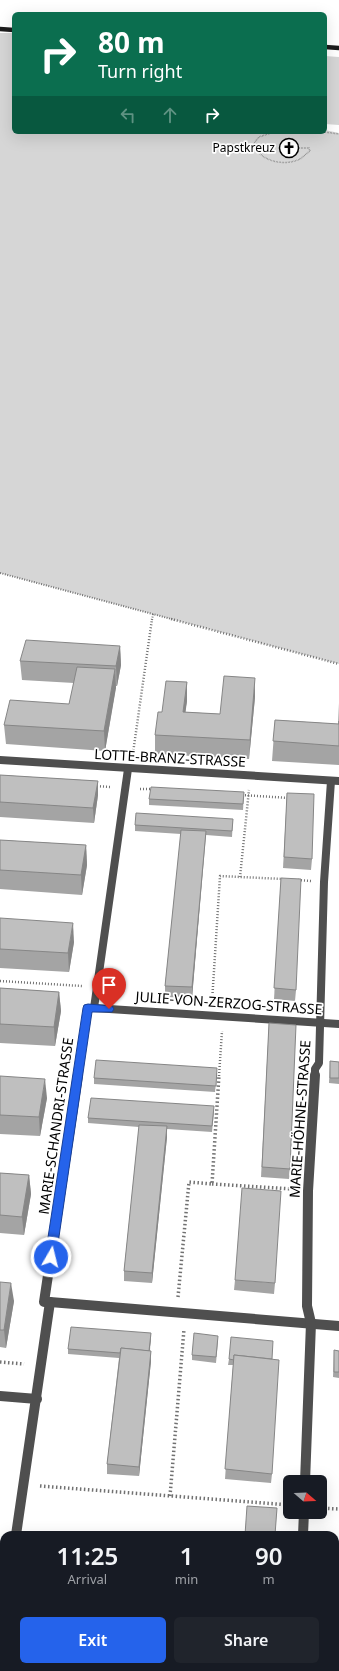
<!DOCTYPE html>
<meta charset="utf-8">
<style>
body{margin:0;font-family:"Noto Sans",sans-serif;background:#20242c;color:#f1f3f6;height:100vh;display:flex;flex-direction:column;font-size:15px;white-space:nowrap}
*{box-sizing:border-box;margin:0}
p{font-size:13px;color:#9ea1a6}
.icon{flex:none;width:22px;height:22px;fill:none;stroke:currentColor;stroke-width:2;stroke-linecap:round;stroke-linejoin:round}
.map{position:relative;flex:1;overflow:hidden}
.side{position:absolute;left:0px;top:1531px;width:339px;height:140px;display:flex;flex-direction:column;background:#171b24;border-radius:12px 12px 0 0;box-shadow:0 4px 16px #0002}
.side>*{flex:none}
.top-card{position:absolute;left:12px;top:12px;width:315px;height:122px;border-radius:6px;box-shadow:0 4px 16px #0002;background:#0b6e4f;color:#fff;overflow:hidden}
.needle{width:26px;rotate:109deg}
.buttons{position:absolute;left:283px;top:1475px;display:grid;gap:8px}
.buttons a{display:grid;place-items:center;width:44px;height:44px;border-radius:6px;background:#171b24;box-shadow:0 4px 16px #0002;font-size:20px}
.pin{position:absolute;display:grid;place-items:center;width:34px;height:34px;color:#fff;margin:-41px -17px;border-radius:50% 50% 50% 0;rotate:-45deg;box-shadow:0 0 4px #0007}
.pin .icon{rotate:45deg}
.me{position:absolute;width:44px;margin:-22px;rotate:8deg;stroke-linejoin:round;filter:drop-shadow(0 0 3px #0008)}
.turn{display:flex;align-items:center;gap:14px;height:84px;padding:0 20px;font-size:18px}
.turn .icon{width:52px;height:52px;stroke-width:2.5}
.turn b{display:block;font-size:28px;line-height:34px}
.lanes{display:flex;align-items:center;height:38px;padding:0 20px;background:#0003;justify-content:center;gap:20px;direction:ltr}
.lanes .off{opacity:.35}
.eta{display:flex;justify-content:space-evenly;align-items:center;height:68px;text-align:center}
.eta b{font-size:24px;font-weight:600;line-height:28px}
.cta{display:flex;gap:8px;margin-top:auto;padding:8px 20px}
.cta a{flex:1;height:46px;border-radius:6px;background:#2563eb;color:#fff;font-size:16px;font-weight:600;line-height:46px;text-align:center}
.cta a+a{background:#20242c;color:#f1f3f6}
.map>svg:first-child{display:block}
.green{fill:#d6d6d6}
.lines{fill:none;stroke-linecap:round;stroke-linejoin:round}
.path-far3{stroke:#717171;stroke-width:1.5;stroke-dasharray:0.5 1;stroke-linecap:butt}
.path-far2{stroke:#717171;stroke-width:2;stroke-dasharray:1 1.5;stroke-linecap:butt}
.path-far1{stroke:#717171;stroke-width:2.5;stroke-dasharray:1 2;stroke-linecap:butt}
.path{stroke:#717171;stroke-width:3.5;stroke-dasharray:1.5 2.5;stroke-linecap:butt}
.street-far1{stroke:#4f4f4f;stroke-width:8}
.street{stroke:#4f4f4f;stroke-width:10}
.secondary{stroke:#1c1c1c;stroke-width:4.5}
.wall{fill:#a4a4a4}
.shaded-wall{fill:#868686}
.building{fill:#bfbfbf;stroke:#868686}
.route{fill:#2563eb;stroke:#184099}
.labels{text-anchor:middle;stroke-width:3.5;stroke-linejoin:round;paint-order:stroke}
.far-poi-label{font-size:12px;fill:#000;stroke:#fff;text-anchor:end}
.street-label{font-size:14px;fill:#000;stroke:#fff}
</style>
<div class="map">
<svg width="339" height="1671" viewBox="0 0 339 1671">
<rect width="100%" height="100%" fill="#fff"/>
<!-- green -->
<g class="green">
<path d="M0,33H14V132H325V130L339,133V664L0,573Z"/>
<path d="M325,56L339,57V125L325,124Z"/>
<path d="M0,1636H4V1667H335V1664L339,1665V1671H0Z"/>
</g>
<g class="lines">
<!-- path-far3 -->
<g class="path-far3">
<path d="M274,132L259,137L254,143C258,161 284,167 300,159C303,157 307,153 310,151L309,148H291"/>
<path d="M324,132L339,134"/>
</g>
<!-- path-far2 -->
<g class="path-far2">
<path d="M0,573L175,620"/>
<path d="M152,620L153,614"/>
</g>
<!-- path-far1 -->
<g class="path-far1">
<path d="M171,619L339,664"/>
<path d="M133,753L152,619"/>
<path d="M94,786L111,787"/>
<path d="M140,789H153"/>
<path d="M242,795L289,798"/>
<path d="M240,877L249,790"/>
<path d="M298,880L311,881"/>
<path d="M0,981L82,986"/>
<path d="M212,1002L220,876L283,879"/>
<path d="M219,1076L222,1031"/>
</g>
<!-- path -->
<g class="path">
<path d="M212,1184L293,1189"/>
<path d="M178,1297L189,1182L212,1184L219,1075"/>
<path d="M0,1362L24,1364"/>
<path d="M40,1486L290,1505"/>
<path d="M170,1496L184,1329"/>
<path d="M320,1508L339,1509"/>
<path d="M299,1667V1671"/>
<path d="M13,1671L14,1667"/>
</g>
<!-- street-far1 -->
<g class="street-far1">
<path d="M0,760L339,781"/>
<path d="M94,1008L339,1024"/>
<path d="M78,1076L88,1008H94L128,769"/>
<path d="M315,1076V1069L319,1063L324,882L331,781"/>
</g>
<!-- street -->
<g class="street">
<path d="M50,1302L339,1326"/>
<path d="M0,1396L37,1399"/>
<path d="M305,1482L311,1323L307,1306L308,1191L315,1075"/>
<path d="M16,1535L50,1302H44L78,1075"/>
<path d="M303,1535L304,1512"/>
<path d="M335,1638L339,1639"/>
</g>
<!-- secondary -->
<g class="secondary">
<path d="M0,29L14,30"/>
<path d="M325,47L339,48"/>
</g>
</g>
<!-- wall -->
<g class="wall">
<path d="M120,646L121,665L117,686H116L105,751L6,744L4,725L69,704L74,683L22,680L20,661Z"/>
<path d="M187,682V701L185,712L220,714L255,697L249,759L155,754V735L162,712Z"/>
<path d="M339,703V765L272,761L275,720L338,724Z"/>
<path d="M0,775L98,781V795L94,823L0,817Z"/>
<path d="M244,792L243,810L149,805V799Z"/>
<path d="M287,793L312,859L311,870L283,868Z"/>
<path d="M233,819L232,837L206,835L192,998L165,997V986L181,834L135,831V825Z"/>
<path d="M0,840L86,845L87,865L82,895L0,889Z"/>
<path d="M281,878L296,990L295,1001L274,999Z"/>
<path d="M0,918L74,942L69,972L0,968Z"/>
<path d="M0,988L59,992L61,1011L55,1046L0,1043Z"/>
<path d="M269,1023L290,1169L289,1179L261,1177Z"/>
<path d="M330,1061L339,1062V1084L329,1083Z"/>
<path d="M217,1073L215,1092L94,1084V1078Z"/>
<path d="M0,1076L47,1098L40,1136L0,1134Z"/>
<path d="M214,1112L212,1132L167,1129V1137L152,1283L124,1281V1271L139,1127L88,1123V1118Z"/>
<path d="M0,1173L29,1175L31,1194L24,1235L0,1233Z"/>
<path d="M235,1280L275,1283L274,1294L234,1290Z"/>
<path d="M0,1282L14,1301L6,1348L0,1347Z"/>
<path d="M151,1333L150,1351H151V1361L139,1476L107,1474V1464L119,1358L68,1354V1349Z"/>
<path d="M218,1341L216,1363L192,1360V1355Z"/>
<path d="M334,1350L339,1351V1378L333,1377Z"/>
<path d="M229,1359H272V1474L271,1483L225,1479L233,1365H228Z"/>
</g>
<!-- shaded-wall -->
<g class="shaded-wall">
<path d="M120,646L121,665L117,686L116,666Z"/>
<path d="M115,669L116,688L105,751L104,731Z"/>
<path d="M255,678V697L249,759L250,740Z"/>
<path d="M187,682V701L183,731V712Z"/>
<path d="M98,781V795L94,823L93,808Z"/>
<path d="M206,831L205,842L192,998V987Z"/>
<path d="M86,845L87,865L82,895L81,875Z"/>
<path d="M73,923L74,942L69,972L68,953Z"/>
<path d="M59,992L61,1011L55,1046L54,1027Z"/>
<path d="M45,1079L47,1098L40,1136L39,1117Z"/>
<path d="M167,1126V1137L152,1283V1273Z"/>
<path d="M29,1175L31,1194L24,1235L22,1217Z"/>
<path d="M11,1283L14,1301L6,1348L4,1330Z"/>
<path d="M151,1333V1339L148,1361V1355Z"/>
<path d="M151,1351V1361L139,1476V1467Z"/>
</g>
<!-- building -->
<g class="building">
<path d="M26,640L120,646L116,666L20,661Z"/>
<path d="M77,667L115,669L104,731L4,725L10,700L69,704Z"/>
<path d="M224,676L255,678L250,740L155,735L158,712H162L166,681L187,682L183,712L220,714Z"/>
<path d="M275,720L339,724V721V746L273,741Z"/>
<path d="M0,775L98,781L93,808L0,802Z"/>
<path d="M151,787L244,792L243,804L149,799Z"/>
<path d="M287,793L314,794L312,859L284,857Z"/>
<path d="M136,813L233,819L232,831L135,825Z"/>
<path d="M181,830L206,831L192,987L165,986Z"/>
<path d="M0,840L86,845L81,875L0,870Z"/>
<path d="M281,878L301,879L296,990L274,988Z"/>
<path d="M0,918L73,923L68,953L0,949Z"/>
<path d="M0,988L59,992L54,1027L0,1024Z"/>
<path d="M269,1023L296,1025L290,1169L262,1167Z"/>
<path d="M96,1060L217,1068L216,1086L94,1078Z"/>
<path d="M330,1061L339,1062V1078H330Z"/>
<path d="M0,1076L45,1079L39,1117L0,1115Z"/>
<path d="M91,1098L214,1106L212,1126L88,1118Z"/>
<path d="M139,1125L167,1126L152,1273L124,1271Z"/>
<path d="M0,1173L29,1175L22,1217L0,1215Z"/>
<path d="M242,1188L281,1191L275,1283L235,1280Z"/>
<path d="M0,1282L11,1283L4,1330H0Z"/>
<path d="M71,1327L151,1333L149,1351L121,1348L120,1353L68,1349Z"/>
<path d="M194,1333L218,1336L216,1357L192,1355Z"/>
<path d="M231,1337L273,1341L272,1359L234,1355V1360L229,1359Z"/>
<path d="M121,1348L151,1351L139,1467L107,1464Z"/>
<path d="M334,1350L339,1351V1372H334Z"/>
<path d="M234,1355L279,1360L272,1474L225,1469Z"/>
<path d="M247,1506L277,1508L275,1535H245Z"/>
</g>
<!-- route -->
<path class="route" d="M88,1004L112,1006L114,1009L112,1012H92L56,1257L55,1260L51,1262L47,1260L45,1257L83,1008L84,1005Z"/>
<!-- icons -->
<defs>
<symbol id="church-ring" viewBox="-11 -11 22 22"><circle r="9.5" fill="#fff" stroke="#000" stroke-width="1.5"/><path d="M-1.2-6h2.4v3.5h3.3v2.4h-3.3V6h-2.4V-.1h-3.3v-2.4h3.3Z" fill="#000"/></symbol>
</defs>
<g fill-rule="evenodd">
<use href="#church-ring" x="278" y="137" width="22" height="22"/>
</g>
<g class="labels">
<!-- far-poi labels -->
<g class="far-poi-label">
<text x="275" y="152">Papstkreuz</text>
</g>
<!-- street labels -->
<g class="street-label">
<text transform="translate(170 758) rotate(3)" y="5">LOTTE-BRANZ-STRASSE</text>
<text transform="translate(229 1003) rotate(4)" y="5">JULIE-VON-ZERZOG-STRASSE</text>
<text transform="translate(300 1119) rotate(-86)" y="5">MARIE-HÖHNE-STRASSE</text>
<text transform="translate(56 1126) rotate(-82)" y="5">MARIE-SCHANDRI-STRASSE</text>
</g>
</g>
</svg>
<div class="buttons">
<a><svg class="needle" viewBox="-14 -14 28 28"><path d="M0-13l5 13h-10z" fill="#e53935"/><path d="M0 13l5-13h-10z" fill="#9ea1a6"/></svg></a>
</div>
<div class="pin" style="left:109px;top:1009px;background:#d93025"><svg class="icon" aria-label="arrive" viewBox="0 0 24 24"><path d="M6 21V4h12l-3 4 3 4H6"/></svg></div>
<svg class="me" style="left:51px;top:1257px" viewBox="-20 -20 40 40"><circle r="17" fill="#2563eb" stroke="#fff" stroke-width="3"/><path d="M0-11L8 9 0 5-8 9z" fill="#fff"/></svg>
<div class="top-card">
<div class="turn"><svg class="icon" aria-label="right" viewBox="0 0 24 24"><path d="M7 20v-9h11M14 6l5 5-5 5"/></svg><div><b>80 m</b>Turn right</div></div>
<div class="lanes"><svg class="icon off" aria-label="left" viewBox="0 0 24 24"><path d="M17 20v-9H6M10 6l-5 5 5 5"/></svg><svg class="icon off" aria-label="ahead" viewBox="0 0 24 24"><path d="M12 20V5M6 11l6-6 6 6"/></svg><svg class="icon" aria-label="right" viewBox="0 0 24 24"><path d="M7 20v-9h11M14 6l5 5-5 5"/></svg></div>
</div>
<section class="side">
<div class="eta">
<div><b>11:25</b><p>Arrival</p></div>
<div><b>1</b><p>min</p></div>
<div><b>90</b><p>m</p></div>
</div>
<div class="cta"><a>Exit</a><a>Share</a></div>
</section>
</div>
